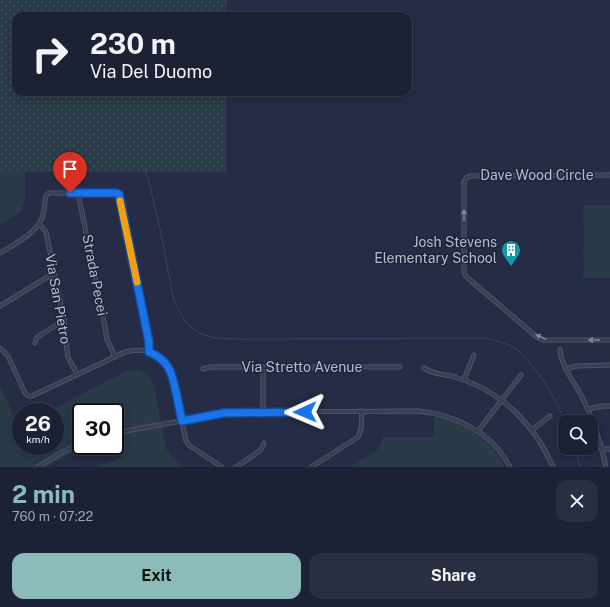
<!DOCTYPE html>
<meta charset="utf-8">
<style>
body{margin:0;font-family:"Public Sans",sans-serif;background:#292e40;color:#f1f3f6;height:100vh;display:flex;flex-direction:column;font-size:15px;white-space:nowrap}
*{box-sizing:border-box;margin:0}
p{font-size:13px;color:#a0a3ac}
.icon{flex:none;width:22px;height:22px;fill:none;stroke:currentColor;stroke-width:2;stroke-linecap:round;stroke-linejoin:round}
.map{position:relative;height:467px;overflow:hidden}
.details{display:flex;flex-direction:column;background:#1c2134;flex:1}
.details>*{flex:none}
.top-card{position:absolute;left:12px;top:12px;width:400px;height:84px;border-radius:12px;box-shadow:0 2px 10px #0003,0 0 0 1px #3a3e4f;background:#1c2134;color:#f1f3f6;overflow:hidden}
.tools{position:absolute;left:558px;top:415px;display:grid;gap:8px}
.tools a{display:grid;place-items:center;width:40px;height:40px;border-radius:8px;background:#1c2134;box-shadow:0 2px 10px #0003,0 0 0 1px #3a3e4f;font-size:20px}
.speed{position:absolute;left:12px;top:403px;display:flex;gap:8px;font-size:20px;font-weight:700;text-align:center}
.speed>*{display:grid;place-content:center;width:52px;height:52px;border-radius:50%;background:#1c2134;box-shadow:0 2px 10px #0003,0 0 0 1px #3a3e4f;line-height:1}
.speed small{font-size:10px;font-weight:400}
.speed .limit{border:2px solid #111;border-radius:6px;background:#fff;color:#111}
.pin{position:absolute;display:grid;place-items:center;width:34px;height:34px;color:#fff;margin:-41px -17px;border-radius:50% 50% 50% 0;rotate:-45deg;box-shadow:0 0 4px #0007}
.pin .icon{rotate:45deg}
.me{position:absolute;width:44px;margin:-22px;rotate:269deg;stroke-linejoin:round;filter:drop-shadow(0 0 3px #0008)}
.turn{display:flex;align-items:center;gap:14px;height:84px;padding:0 12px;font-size:18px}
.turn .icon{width:52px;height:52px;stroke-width:2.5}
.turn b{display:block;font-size:28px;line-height:34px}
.round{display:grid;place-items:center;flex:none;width:42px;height:42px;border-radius:12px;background:#292e40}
.headline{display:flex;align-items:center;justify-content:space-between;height:68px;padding:0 12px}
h1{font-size:24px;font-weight:700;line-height:30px;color:#8bbbb9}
.button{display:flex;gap:8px;margin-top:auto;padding:8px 12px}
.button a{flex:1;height:46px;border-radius:12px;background:#8bbbb9;color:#111;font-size:16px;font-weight:700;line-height:46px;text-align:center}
.button a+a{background:#292e40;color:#f1f3f6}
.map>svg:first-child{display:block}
.green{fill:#283b46}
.park{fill:url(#park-dots)}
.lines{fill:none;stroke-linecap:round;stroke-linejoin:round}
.stream{stroke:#37406b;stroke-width:1}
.minor-casing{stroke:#565a6f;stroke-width:5}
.minor{stroke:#3a3f54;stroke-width:3.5}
.oneway{fill:#7f8397}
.route-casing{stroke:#114b97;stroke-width:10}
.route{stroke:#1a73e8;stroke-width:7}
.slow{stroke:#f59e0b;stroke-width:7}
.labels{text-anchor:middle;stroke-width:3;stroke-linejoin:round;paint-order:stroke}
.street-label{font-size:14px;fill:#b8bbce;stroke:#1f243a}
.poi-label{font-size:14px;fill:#b8bbce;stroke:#1f243a;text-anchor:end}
</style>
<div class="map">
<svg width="610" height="467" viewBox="0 0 610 467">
<defs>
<pattern id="park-dots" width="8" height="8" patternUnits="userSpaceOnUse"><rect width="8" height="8" fill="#283b46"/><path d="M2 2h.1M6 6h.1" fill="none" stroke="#455560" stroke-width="1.8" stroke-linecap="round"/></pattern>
</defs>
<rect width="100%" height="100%" fill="#262c45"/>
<!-- green -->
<g class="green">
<path d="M0,172H25V201L22,209L17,214L0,225Z"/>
<path d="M584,205H610V278H583L584,266L583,254L584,237L583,216Z"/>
<path d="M136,369C145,370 149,373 153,382L166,448C171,457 176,461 184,467H95L122,458L117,439H115V412H81V446H88L60,459L48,467H0V386L17,423L21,424V446H55V412H47L127,371Z"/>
<path d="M434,416C442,418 450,420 458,423C477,431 496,448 505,467H350L376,451L380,446L383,437H434Z"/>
</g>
<!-- park -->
<path class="park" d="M0,0H227L226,16H16V92H226V172H0Z"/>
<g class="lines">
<!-- stream -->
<g class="stream">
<path d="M0,125L49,132L83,134L98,137L126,147L133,154L141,164L148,178L160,229L174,301L184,320L192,328L201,334L216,338L240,339L485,338C495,340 506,343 515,348C519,350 522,355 526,359C543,377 556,399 565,422"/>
<path d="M575,448L580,467"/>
</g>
<defs>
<g id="minor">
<path d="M610,175L470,176L466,178L464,182V271L465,275L469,279L538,338L543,340H610"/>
<path d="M78,193L103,316L107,339L115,357"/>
<path d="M39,224L43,228L46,232L64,320L67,351L68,357L77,374"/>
<path d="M0,253C14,244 36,234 42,218C45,211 44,203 46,196L49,193H116L119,194L149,342V352"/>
<path d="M0,306L54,273"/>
<path d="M35,343L36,339L39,336L64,320"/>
<path d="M0,348L8,356L25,393L28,396H32L125,352C143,347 164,354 171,372C175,382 176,392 178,402C181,415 183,428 186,441L190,446L222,467"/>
<path d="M560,349C561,367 576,384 583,399C594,421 601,444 606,467"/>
<path d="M263,367V412"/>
<path d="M424,368C431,374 443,374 452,376C456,377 460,379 464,380C505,395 536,427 553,467"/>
<path d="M203,369L210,367H400"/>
<path d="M566,369L577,366L610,365"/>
<path d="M464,380L474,355"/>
<path d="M588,409L603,406H610"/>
<path d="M532,430L550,416"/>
<path d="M478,431L521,375"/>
<path d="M115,433L224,413L263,412L418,411C456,415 492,432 510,467"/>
<path d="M602,449H610"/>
<path d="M38,467L59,454L81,443"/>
<path d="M236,467L261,450L263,446L264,443"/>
<path d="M311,467L358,437L361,429L362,411"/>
</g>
</defs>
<!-- minor casing -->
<use href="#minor" class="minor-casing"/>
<!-- minor -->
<use href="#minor" class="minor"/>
</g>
<!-- one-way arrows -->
<defs><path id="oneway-solid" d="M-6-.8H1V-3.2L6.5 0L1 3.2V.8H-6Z"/></defs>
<g class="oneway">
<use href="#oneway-solid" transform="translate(464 215) rotate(-90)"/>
<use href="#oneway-solid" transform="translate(541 337) rotate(-155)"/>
<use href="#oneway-solid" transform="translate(594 340) rotate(179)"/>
</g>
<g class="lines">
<defs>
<path id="route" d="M70,193H116L119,194L149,342V352C169,360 172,373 176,392C178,402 180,411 182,421L224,413L305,412"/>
</defs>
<!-- route casing -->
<use href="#route" class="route-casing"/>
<!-- route -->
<use href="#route" class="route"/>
<!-- slow -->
<path class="slow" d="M120,201L137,282"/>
</g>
<!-- icons -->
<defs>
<symbol id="building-pin" viewBox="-11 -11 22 30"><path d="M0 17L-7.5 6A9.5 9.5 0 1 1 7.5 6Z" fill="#0f9aa8" stroke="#1f243a"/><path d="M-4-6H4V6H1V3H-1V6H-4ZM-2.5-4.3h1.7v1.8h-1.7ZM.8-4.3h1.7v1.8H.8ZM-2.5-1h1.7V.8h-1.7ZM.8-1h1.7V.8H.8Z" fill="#fff"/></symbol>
</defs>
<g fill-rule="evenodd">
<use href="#building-pin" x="500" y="239" width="22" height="30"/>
</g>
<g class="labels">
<!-- street labels -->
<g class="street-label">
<text x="537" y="180">Dave Wood Circle</text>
<text transform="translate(95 275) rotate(79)" y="5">Strada Pecei</text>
<text transform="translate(58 299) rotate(80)" y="5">Via San Pietro</text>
<text x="302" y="372">Via Stretto Avenue</text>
</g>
<!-- poi labels -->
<g class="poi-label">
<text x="497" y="247">Josh Stevens<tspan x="497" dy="16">Elementary School</tspan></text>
</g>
</g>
</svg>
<div class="tools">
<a><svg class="icon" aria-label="search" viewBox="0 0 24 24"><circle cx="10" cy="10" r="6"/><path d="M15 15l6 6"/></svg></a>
</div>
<div class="speed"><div>26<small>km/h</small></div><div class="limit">30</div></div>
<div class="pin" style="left:70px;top:193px;background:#d93025"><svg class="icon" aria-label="arrive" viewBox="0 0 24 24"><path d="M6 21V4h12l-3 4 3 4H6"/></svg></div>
<svg class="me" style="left:305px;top:412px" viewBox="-20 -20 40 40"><path d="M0-17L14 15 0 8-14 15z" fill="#1a73e8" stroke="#fff" stroke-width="4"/></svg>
<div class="top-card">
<div class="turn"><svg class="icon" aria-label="right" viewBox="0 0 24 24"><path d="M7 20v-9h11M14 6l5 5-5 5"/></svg><div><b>230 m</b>Via Del Duomo</div></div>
</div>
</div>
<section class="details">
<div class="headline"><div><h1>2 min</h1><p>760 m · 07:22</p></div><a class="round"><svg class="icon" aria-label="close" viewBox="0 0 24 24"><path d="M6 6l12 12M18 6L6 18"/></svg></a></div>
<div class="button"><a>Exit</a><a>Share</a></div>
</section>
